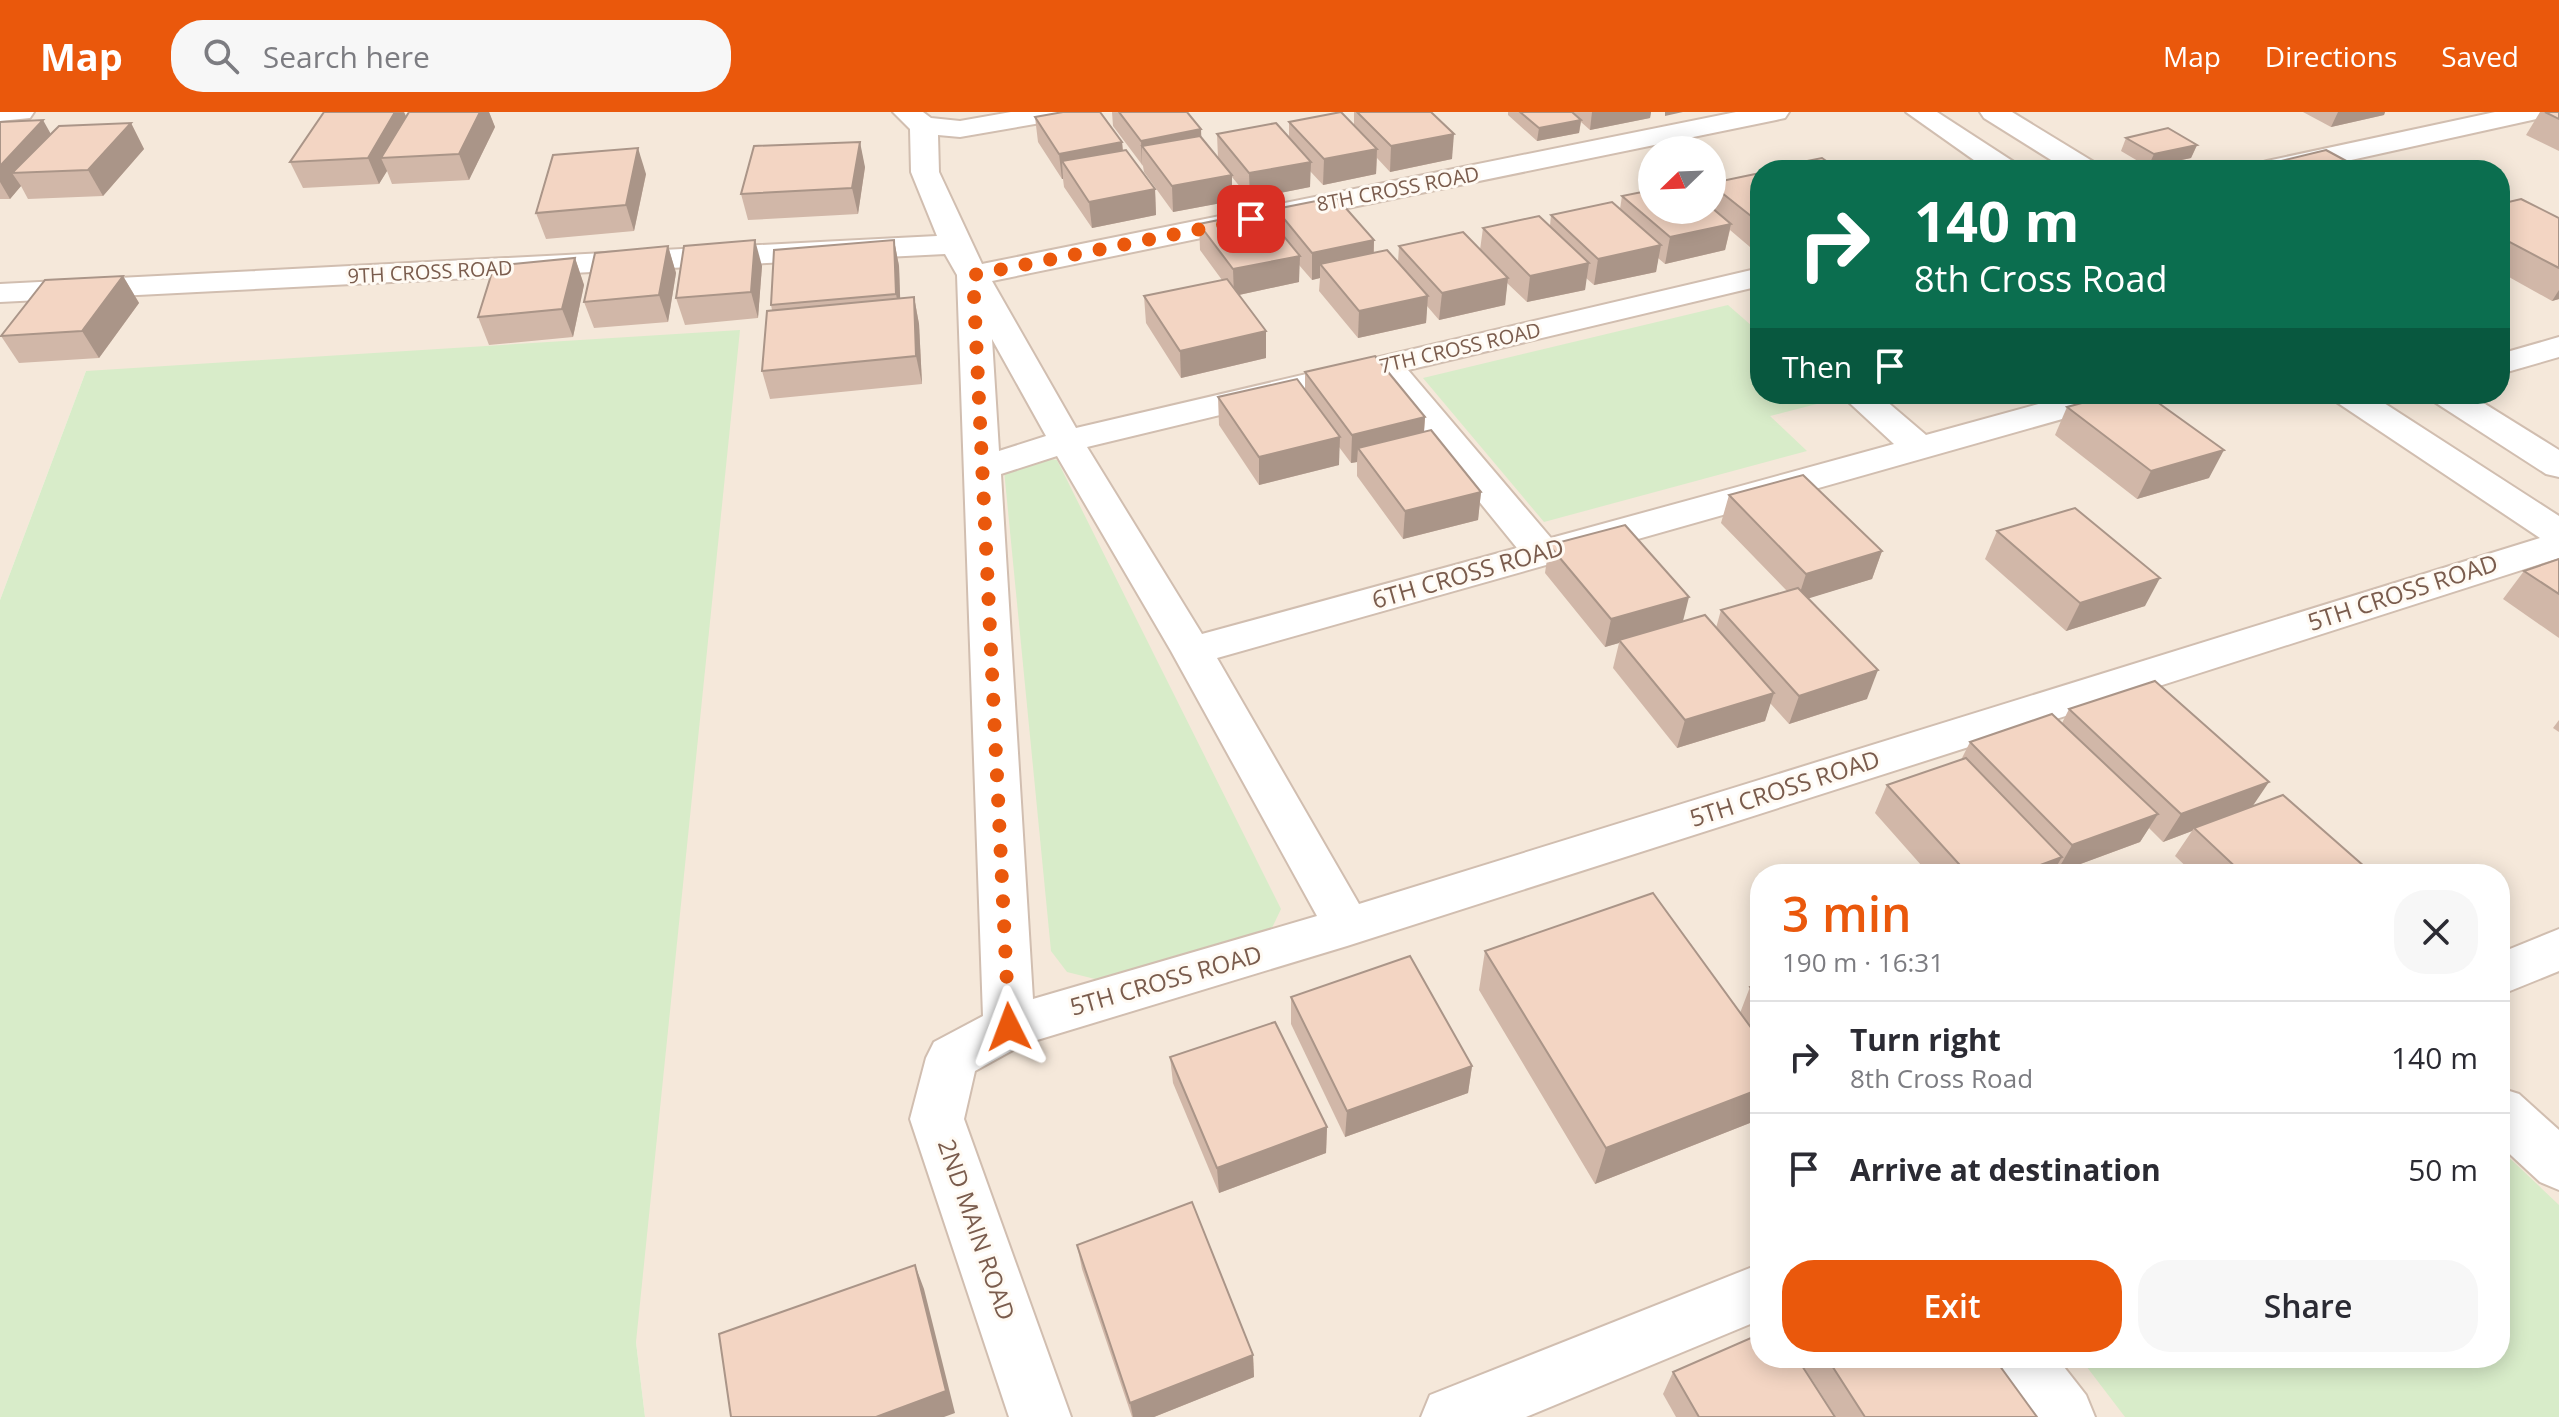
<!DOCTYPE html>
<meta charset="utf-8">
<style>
body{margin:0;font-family:"Open Sans",sans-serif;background:#f7f7f7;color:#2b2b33;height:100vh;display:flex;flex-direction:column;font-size:30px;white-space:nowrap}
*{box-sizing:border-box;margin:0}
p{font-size:26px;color:#7c7c81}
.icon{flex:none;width:44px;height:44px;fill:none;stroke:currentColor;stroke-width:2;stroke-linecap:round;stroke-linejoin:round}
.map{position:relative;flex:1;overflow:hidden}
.side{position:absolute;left:1750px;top:752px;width:760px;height:504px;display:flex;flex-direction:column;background:#fff;border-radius:32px;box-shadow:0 4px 20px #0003}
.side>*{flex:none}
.top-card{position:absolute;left:1750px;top:48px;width:760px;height:244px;border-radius:32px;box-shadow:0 4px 20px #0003;background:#0b6e4f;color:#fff;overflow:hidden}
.needle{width:52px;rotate:247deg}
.buttons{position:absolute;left:1638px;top:24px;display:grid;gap:16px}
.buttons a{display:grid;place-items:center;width:88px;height:88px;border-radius:50%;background:#fff;box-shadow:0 4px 20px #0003;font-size:40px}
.pin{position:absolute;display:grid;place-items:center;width:68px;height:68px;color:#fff;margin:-34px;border-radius:16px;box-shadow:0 4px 12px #0006}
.me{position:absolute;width:88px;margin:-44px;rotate:357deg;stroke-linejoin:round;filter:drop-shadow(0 0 6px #0008)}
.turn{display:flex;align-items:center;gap:28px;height:168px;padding:0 32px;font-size:36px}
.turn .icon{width:104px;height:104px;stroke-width:2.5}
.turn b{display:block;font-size:56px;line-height:68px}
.then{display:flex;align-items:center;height:76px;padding:0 32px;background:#0003;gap:16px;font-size:30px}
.round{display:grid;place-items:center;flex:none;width:84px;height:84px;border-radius:32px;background:#f7f7f7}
.overview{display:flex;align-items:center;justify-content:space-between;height:136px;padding:0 32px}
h1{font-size:48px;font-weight:600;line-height:60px;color:#ea580c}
.button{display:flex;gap:16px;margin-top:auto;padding:16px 32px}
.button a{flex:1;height:92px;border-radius:32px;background:#ea580c;color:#fff;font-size:32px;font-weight:600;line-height:92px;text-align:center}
.button a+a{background:#f7f7f7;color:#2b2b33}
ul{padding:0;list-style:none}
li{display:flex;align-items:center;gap:24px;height:112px;padding:0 32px;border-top:2px solid #e1e1e2}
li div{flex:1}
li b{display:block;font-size:30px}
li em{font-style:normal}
header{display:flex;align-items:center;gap:48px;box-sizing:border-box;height:112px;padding:0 40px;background:#ea580c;color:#fff}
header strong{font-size:38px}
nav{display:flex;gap:44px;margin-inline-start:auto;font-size:28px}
.search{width:560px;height:72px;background:#f7f7f7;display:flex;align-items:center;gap:20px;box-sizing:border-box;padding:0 28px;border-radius:32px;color:#7c7c81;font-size:30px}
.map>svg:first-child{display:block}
.residential{fill:#f5e8da;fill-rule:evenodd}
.green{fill:#d8ecc9}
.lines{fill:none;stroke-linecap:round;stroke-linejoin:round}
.minor-casing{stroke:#d1beb0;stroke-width:4}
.minor{fill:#fff;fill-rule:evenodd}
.wall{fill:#d1b7a8}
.shaded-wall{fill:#aa9588}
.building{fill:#f3d5c3;stroke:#aa9588;stroke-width:2}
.route{stroke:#ea580c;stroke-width:14;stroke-dasharray:0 25.2}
.labels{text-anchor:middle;stroke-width:6;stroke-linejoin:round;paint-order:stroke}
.far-street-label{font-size:20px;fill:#7a5c4d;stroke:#fffaf3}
.street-label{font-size:24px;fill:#7a5c4d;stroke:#fffaf3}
</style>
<header>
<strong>Map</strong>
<div class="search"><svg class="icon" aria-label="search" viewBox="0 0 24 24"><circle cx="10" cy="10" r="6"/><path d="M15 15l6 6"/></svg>Search here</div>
<nav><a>Map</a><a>Directions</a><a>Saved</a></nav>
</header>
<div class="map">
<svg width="2559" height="1305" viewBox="0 0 2559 1305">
<rect width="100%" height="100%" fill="#fdf6ec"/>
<!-- residential -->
<path class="residential" d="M0,0H2559V1305H645L636,1230L86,259L0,488ZM1652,38H1712V98H1652ZM1760,58H2500V282H1760ZM1760,762H2500V1246H1760Z"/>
<!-- green -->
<g class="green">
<path d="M1728,193L1760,221V282H1831L1836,287L1770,304L1807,339L1544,410L1423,266Z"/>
<path d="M740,218L636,1230L645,1305H0V488L86,259Z"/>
<path d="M1038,345L1057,348L1281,797L1271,818L1099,868L1067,860L1051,839L1004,358Z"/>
<path d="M2500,1037L2559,1093V1305H2125L2080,1246H2500Z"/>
</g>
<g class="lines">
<defs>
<g id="minor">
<path d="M0,0H34L30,6L0,9Z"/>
<path d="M893,0H923L931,6L960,9L1011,0H1071L1067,6L1058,8L960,25L938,23L939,60L982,152L1736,0H1789L1785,6L1776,8L992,169L1076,316L1760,156V174L1408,258L1551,426L1894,332L1840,282H1878L1926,323L2075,282H2131L2126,289L1217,546L1359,792L2540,426L2335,289L2330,282H2370L2559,404V446L1347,834L1024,932L975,959L964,1007L1071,1305H1009L910,1007L926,946L934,930L983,904L957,163L945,142L0,190V172L937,124L911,60L910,17ZM992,227L1046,324L999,339ZM1378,265L1517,436L1202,522L1087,335ZM1057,344L1171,539L1317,804L1033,887L1001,362Z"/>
<path d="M1906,0H1937L2017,52L2021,58H1988Z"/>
<path d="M1980,0H2012L2097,52L2101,58H2067L1984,6Z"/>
<path d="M2495,0H2545L2541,6L2532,8L2306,58H2253L2257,52L2267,49Z"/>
<path d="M2559,225V245L2500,262V242Z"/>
<path d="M2428,282H2469L2559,338V365L2546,362L2433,289Z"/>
<path d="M2559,817V859L2500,883V841Z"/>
<path d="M2500,976L2519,982L2559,1018V1078L2540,1070L2500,1033Z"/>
<path d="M1760,1152V1208L1526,1305H1421L1430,1283Z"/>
<path d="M1990,1246H2057L2086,1283L2095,1305H2027L1999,1267Z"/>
</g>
</defs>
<!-- minor casing -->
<use href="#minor" class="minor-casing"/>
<!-- minor -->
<use href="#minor" class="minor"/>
</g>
<!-- wall -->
<g class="wall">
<path d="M404,0L406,4L409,0H489L495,15L469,68L392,72L387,59L379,72L303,76L290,50Z"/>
<path d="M1112,0H1187L1201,17V26L1218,46L1217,22L1289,26V10L1354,13V0H1431L1452,47L1390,60L1377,46L1376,62L1323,73L1310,59V75L1250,87L1232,65V89L1173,100L1144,60L1143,54L1113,14Z"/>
<path d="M1508,0H1651L1650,6L1590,18L1581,10L1579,21L1537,29L1508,3Z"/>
<path d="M2303,0H2385L2384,3L2331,15Z"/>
<path d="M2540,0H2559V39L2526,23Z"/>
<path d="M1035,5L1122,30L1123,38L1155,77L1156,103L1092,116L1064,75L1063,67H1062L1038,30Z"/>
<path d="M0,10L51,22L131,11L144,37L103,84L28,87L21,74L10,87H0Z"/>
<path d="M2126,26L2197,33L2191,46L2148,55L2121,39Z"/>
<path d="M2273,51L2363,58H2270Z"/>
<path d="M865,55L858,102L748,108L741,82Z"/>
<path d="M1760,61V132L1750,135L1730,118L1725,138L1665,152L1658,146L1656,160L1594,173L1586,166L1585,178L1527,190L1507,171L1505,193L1439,208L1427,194L1426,211L1358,226L1319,179L1320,166L1312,168L1299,153V170L1239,183L1266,246L1181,266L1146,211L1144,184L1222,168L1200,138L1199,112L1276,114V97L1374,128V141L1398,150L1399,134L1480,138L1483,116L1550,114L1551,103L1620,97L1622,84L1712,98V71Z"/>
<path d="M646,62L634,119L546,127L536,101Z"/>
<path d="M2500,92L2559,106V187L2552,189L2500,160Z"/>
<path d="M894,128L899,154L900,186L914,185L919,212L922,272L770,287L762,259L772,198L771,193Z"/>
<path d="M668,134L676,161L668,210L594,216L584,190Z"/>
<path d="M575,146L584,173L573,225L489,233L478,205Z"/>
<path d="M762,154L758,206L685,213L676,186Z"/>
<path d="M123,164L139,191L99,246L19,251L1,224Z"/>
<path d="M1305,260L1425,305L1424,320L1481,380L1478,408L1403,427L1357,364V350L1351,351L1339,335V353L1259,373L1219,313L1218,285L1305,278Z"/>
<path d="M2067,295L2209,366L2137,387L2055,323Z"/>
<path d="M1729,383L1882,439L1872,467L1808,486L1867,587L1789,612L1770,591L1765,609L1677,636L1613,556L1619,531L1605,535L1545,461L1549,433L1683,509L1716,516L1721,498L1787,479L1721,411Z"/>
<path d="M1997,419L2145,494L2066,519L1985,447Z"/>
<path d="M2559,447V526L2503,487L2524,459Z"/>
<path d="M2069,597L2253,694L2373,762H2194L2175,744L2192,719L2163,730L2149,716L2140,730L2056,761L2054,759L2052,762H1929L1875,701L1887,673L1961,648L1970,630L2062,611Z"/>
<path d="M2559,608V620L2553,616Z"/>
<path d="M1485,839L1740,901L1750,875L1760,871V1007L1595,1072L1479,878Z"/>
<path d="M1291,885L1472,954L1468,981L1345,1025L1291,912Z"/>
<path d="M1170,945L1327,1015L1326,1041L1219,1081L1173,971Z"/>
<path d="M1077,1133L1253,1243L1254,1265L1154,1305H1132L1082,1157Z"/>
<path d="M1798,1246H1994L2037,1305H1836Z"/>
<path d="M1673,1260L1835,1305H1676L1663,1282Z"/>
</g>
<!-- shaded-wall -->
<g class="shaded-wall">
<path d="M395,0H404L411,16L381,46L387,59L379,72L368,46Z"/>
<path d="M480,0H489L495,15L469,68L459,42Z"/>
<path d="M1592,0H1651L1650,6L1590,18Z"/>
<path d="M1665,0H1683L1665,4Z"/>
<path d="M2338,0H2385L2384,3L2331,15Z"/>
<path d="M43,8L57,33L12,61L21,74L10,87L0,70V54Z"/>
<path d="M1581,8L1579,21L1537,29L1539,16Z"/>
<path d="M131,11L144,37L103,84L88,58Z"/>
<path d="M1201,17L1202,43L1142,34V54L1141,29Z"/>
<path d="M1454,22L1452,47L1390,60L1391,34Z"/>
<path d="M860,30L865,55L858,102L852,76Z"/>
<path d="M1122,30L1124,55L1062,49L1063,67H1062L1059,42Z"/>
<path d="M2197,33L2191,46L2148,55L2154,42Z"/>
<path d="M638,36L646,62L634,119L626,93Z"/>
<path d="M1377,37L1376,62L1323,73L1324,47Z"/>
<path d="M1311,50L1310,75L1250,87L1249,61Z"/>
<path d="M1232,63V89L1173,100L1172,74Z"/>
<path d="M1155,77L1156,103L1092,116L1089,90Z"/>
<path d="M1760,107V132L1750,135L1756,108Z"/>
<path d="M1731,112L1725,138L1665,152L1670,125Z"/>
<path d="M755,128L762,154L758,206L751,180Z"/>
<path d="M894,128L899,154L901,209L896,182Z"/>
<path d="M1374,128L1373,155L1320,152V166L1312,168V141Z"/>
<path d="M1661,133L1656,160L1594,173L1598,147Z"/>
<path d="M668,134L676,161L668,210L659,183Z"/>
<path d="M1300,144L1299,170L1234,184L1233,157Z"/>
<path d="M575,146L584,173L573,225L562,197Z"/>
<path d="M1589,151L1585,178L1527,190L1530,164Z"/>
<path d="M123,164L139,191L99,246L82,219Z"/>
<path d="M1508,166L1505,193L1439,208L1442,181Z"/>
<path d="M2559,178V187L2552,189Z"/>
<path d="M1428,184L1426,211L1358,226L1359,199Z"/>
<path d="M914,185L919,212L922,272L916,244Z"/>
<path d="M1266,219V246L1181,266L1180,239Z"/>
<path d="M1425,305L1423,333L1358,336L1357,350L1351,351L1352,323Z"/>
<path d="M1340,325L1339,353L1259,373V345Z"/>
<path d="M2224,338L2209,366L2137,387L2151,359Z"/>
<path d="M1481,380L1478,408L1403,427L1405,399Z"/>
<path d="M1882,439L1872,467L1797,490L1806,462Z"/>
<path d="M2160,466L2145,494L2066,519L2080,491Z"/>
<path d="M1689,485L1682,513L1619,528V531L1605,535L1611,507Z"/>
<path d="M1878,558L1867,587L1789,612L1799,584Z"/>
<path d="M1774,581L1765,609L1677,636L1685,608Z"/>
<path d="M2269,670L2250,698L2194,716L2192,719L2163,730L2181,702Z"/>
<path d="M2158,702L2140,730L2056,761L2072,733Z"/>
<path d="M2062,745L2052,762H2016Z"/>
<path d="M1472,954L1468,981L1345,1025L1347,999Z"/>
<path d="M1760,977V1007L1595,1072L1606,1036Z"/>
<path d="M1327,1015L1326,1041L1219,1081L1217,1056Z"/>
<path d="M915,1153L924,1177L955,1301L944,1305H876Z"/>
<path d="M1253,1243L1254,1265L1154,1305H1133L1130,1291Z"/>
</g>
<!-- building -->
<g class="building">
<path d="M324,0H395L368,46L290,50Z"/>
<path d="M409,0H480L459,42L381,46Z"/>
<path d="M1063,0H1100L1122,30L1059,42L1035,5Z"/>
<path d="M1119,0H1187L1201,17L1141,29Z"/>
<path d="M1341,0L1377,37L1324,47L1289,10Z"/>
<path d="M1357,0H1431L1454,22L1391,34Z"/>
<path d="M1520,0H1572L1581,8L1539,16Z"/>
<path d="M2545,0H2559V7Z"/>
<path d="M43,8L0,54V10Z"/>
<path d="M131,11L88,58L12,61L59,14Z"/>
<path d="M1276,11L1311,50L1249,61L1217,22Z"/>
<path d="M2168,16L2197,33L2154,42L2126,26Z"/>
<path d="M1200,24L1232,63L1172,74L1142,34Z"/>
<path d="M860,30L852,76L741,82L754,34Z"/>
<path d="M638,36L626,93L536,101L553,43Z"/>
<path d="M1126,38L1155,77L1089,90L1062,49Z"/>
<path d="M2326,38L2363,58H2286L2273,51Z"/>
<path d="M1822,46L1839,58H1775L1772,56Z"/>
<path d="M1760,61V107L1756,108L1712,73V71Z"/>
<path d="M1652,78V98H1712V96L1731,112L1670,125L1622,84Z"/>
<path d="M1336,85L1374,128L1312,141L1276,97Z"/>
<path d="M2521,87L2559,106V156L2500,125V92Z"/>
<path d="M1612,90L1661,133L1598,147L1551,103Z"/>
<path d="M1263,99L1300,144L1233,157L1199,112Z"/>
<path d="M1539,104L1589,151L1530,164L1483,116Z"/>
<path d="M1463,120L1508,166L1442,181L1399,134Z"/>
<path d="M755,128L751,180L676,186L684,134Z"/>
<path d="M894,128L896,182L771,193L774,138Z"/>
<path d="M668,134L659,183L584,190L595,141Z"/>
<path d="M1387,138L1428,184L1359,199L1320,152Z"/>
<path d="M575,146L562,197L478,205L494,154Z"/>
<path d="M123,164L82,219L1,224L45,168Z"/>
<path d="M1227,167L1266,219L1180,239L1144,184Z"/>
<path d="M914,185L916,244L762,259L767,199Z"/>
<path d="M1375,244L1425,305L1352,323L1305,260Z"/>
<path d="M1297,267L1340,325L1259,345L1218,285Z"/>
<path d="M2115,282H2146L2224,338L2151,359L2067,295Z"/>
<path d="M1431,318L1481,380L1405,399L1358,336Z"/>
<path d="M1803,363L1882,439L1806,462L1729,383Z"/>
<path d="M2075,396L2160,466L2080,491L1997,419Z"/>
<path d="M1625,413L1689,485L1611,507L1549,433Z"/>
<path d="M2559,447V482L2524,459Z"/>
<path d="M1798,476L1878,558L1799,584L1721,498Z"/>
<path d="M1705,503L1774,581L1685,608L1619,528Z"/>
<path d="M2155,569L2269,670L2181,702L2069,597Z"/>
<path d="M2052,602L2158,702L2072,733L1970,630Z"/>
<path d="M1966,646L2062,745L2016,762H1968L1887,673Z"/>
<path d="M2283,683L2373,762H2243L2194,716Z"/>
<path d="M2075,758L2079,762H2064Z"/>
<path d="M1653,781L1760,928V977L1606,1036L1485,839Z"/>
<path d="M1410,844L1472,954L1347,999L1291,885Z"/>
<path d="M1760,871V889L1750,875Z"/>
<path d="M1275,910L1327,1015L1217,1056L1170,945Z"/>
<path d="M1192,1090L1253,1243L1130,1291L1077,1133Z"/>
<path d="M915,1153L946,1279L876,1305H731L719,1222Z"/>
<path d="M1760,1222V1246H1797L1835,1305H1699L1673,1260Z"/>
<path d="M1827,1246H1994L2037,1305H1865Z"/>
</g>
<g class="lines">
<!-- route -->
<path class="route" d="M1009,915L973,163L1251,107"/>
</g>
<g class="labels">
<!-- far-street labels -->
<g class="far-street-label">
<text transform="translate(1398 77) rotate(-11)" y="7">8TH CROSS ROAD</text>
<text transform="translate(430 160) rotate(-3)" y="7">9TH CROSS ROAD</text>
<text transform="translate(1460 236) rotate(-13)" y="7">7TH CROSS ROAD</text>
</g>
<!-- street labels -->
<g class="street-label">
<text transform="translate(1468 462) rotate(-16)" y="8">6TH CROSS ROAD</text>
<text transform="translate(2403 481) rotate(-18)" y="8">5TH CROSS ROAD</text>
<text transform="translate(1785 677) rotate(-18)" y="8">5TH CROSS ROAD</text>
<text transform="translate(1166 869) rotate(-16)" y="8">5TH CROSS ROAD</text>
<text transform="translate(976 1118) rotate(71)" y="8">2ND MAIN ROAD</text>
</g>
</g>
</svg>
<div class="buttons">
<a><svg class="needle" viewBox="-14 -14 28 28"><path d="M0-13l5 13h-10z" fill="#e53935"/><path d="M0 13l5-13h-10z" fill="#7c7c81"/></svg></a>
</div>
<div class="pin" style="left:1251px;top:107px;background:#d93025"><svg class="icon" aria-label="arrive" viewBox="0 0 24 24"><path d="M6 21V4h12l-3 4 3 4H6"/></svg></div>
<svg class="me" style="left:1009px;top:915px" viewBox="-20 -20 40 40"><path d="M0-17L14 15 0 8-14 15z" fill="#ea580c" stroke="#fff" stroke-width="4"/></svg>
<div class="top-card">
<div class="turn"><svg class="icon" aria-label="right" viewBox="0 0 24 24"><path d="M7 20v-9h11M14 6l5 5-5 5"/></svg><div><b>140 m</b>8th Cross Road</div></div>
<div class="then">Then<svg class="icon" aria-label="arrive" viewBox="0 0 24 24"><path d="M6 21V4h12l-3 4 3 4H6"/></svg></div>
</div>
<section class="side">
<div class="overview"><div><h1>3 min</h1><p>190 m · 16:31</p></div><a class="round"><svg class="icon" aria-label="close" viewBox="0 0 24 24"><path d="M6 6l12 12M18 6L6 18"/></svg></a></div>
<ul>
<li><svg class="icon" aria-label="right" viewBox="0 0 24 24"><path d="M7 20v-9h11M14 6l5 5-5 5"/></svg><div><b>Turn right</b><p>8th Cross Road</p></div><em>140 m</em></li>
<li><svg class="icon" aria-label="arrive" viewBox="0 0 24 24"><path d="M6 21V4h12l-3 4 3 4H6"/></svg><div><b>Arrive at destination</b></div><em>50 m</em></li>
</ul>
<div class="button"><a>Exit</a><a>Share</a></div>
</section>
</div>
